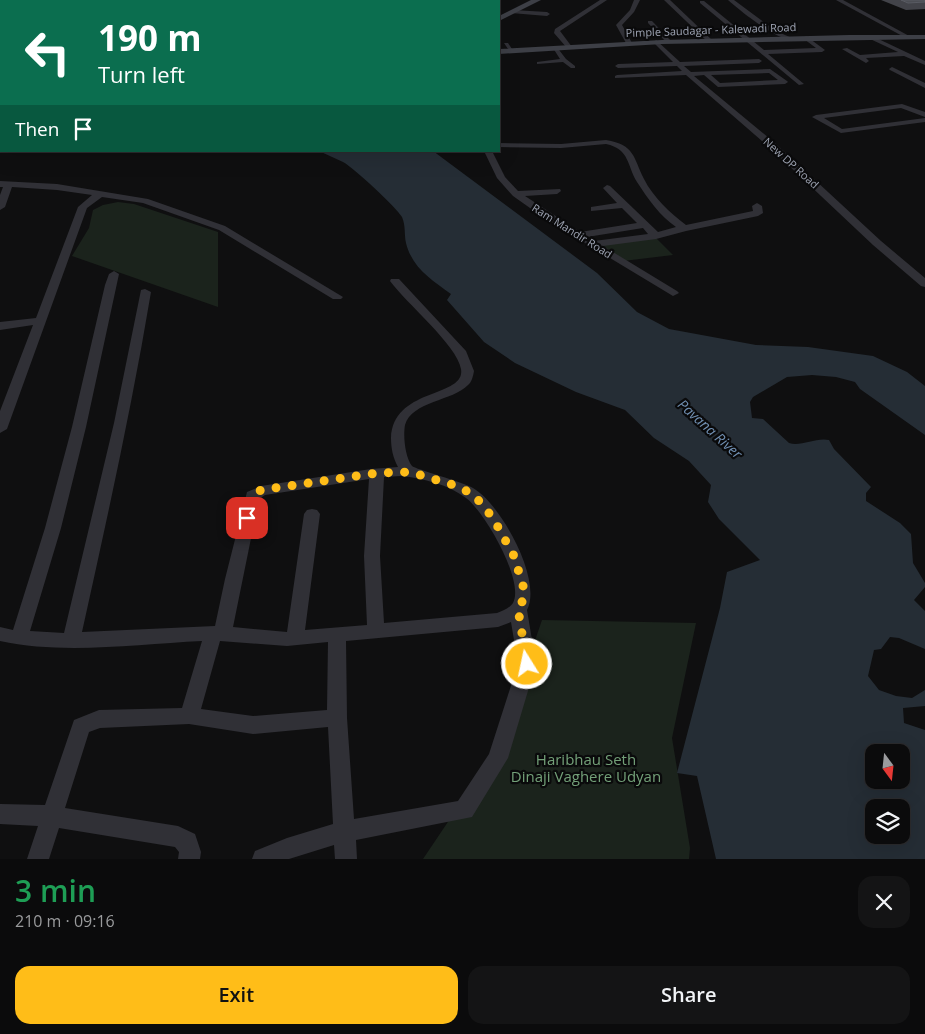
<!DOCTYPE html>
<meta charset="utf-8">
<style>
body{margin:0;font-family:"Open Sans",sans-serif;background:#141415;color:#f1f3f6;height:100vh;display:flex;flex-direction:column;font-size:19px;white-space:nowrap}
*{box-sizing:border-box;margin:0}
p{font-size:16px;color:#9a9b9d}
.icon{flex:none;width:28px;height:28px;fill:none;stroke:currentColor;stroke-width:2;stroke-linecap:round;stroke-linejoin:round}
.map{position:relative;height:859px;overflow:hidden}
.sheet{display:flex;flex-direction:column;background:#0b0b0c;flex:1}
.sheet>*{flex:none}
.banner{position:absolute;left:0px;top:0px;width:500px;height:152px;box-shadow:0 5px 20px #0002,0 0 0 1px #2b2b2d;background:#0b6e4f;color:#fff;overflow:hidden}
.needle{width:32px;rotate:165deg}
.buttons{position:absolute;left:865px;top:744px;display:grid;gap:10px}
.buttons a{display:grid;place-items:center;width:45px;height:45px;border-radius:10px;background:#0b0b0c;box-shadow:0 5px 20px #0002,0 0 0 1px #2b2b2d;font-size:25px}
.pin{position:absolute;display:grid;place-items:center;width:42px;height:42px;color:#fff;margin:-21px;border-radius:10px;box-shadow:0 2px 8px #0006}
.me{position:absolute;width:55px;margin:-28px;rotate:350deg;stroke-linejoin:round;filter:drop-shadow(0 0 4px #0008)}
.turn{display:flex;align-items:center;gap:18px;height:105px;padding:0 15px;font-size:22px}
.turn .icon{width:65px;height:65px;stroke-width:2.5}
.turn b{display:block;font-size:35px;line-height:42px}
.then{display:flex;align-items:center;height:48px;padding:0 15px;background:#0003;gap:10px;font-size:19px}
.round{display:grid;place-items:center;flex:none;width:52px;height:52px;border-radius:15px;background:#141415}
.headline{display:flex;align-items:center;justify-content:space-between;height:85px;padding:0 15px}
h1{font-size:30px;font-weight:600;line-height:38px;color:#1e9e55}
.primary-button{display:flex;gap:10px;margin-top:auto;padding:10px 15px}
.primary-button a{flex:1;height:58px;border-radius:15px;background:#ffbd18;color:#111;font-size:20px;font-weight:600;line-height:58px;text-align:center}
.primary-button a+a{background:#141415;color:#f1f3f6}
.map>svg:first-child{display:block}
.green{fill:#1b231c}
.water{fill:#252d35;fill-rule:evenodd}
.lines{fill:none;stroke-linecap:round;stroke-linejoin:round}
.street{fill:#303036;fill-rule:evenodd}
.secondary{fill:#3d3f46;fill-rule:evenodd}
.wall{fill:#424349}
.shaded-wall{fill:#292a2d}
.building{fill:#4c4e54;stroke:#595b63}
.route{stroke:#ffbd18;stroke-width:9;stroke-dasharray:0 16.2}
.labels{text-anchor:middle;stroke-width:4.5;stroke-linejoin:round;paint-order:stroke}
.far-street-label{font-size:11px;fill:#9ea4b3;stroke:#0a0a0b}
.water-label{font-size:14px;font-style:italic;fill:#7190b3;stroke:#0a0a0b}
.near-park-label{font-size:15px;fill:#73a078;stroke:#0a0a0b}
</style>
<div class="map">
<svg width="925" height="859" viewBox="0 0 925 859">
<rect width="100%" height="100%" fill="#0f0f10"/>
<!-- green -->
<g class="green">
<path d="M118,202L134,204L218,232V307L72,256L89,228L93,210L103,205Z"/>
<path d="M655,237L673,255L623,261L596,245Z"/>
<path d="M542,620L696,623L672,738L690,848L689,859H423L499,746Z"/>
</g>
<!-- water -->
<path class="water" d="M319,151H433L597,273L637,312L669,329L756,345L808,347L873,356L907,372L925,386V435L860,389L855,382L836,377L812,375L787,377L753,397L750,402L752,418L763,419L789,443C801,447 816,437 829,440L834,449L871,487L866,493V501L900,523L911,534L913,563L925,583V587L914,600L925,611V649L899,638L890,637L881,649L874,650L868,676L879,690L896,696L912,698L925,690V706L903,708L904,723L925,730V859H716L697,776L677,773L720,608L727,572L760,560L719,519L708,502L711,485L689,461L654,438L625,410L576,392L515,363L484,342L447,300L451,294C432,280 412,268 406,243C404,234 406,227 402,217C397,208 353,167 343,162C335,158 327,155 319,151ZM874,752H901V780H874ZM874,808H901V835H874Z"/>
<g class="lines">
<!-- street -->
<g class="street">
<path d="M43,0H80L78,1Z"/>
<path d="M600,0H607L560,31L572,47L567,48L554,33L555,29Z"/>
<path d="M634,0H640L634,12L622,25L632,43L629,45L626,43L616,25L630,10Z"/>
<path d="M664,0H670L712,40V42H708Z"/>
<path d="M728,0H734L776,31L794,39C782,45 738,9 728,0Z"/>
<path d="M836,0H843L911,37L906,38Z"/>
<path d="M700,1H704L764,50L816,48L804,39L806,36L825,50L822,52L768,54L804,84L799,85L700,3Z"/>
<path d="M513,10L547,12L550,14L547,16L511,13Z"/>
<path d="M648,21H652L671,41V43H667L648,23Z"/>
<rect x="0" y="27" width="1" height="4"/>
<path d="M870,35L925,61V65L904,56L866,58L869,61L866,63L842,49L847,48L860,55L898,52L868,38Z"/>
<rect x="0" y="38" width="1" height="4"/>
<path d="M656,40L680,62L759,59L762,61L759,63L684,66L691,72L770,69L787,81L788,82L785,84L718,87L704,75L694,76L775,143L881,241L925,278V287L921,286L873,245L769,147L686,75L615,78V76L617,75L682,71L677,66L618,68L615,66L618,64L673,62L654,43ZM769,73L778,80L720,83L711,75Z"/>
<path d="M504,43H508L514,52H510Z"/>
<path d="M556,46L566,59L575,66V68H571L563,62L537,64V62L560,59L553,48Z"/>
<path d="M892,67L925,83V88L890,70L889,69Z"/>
<path d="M902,104L925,112V117L901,108L824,118L842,129L925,118V122L841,133L812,117L816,115Z"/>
<path d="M606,140C635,145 633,157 644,179C653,197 670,213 686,225L753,211L752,206L757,203L762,206L763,213L758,216L686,231L656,239L603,246L677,291L679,293L673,296L547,220L513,196L497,178L484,151H492L505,177L518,191L560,189L561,191L557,194L525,196L580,232L637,223L622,208L591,211V207L617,203L603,188L607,185L610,186L658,232L676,227C660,216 648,199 637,182C627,166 630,149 606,144L561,148L499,147V143L561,144ZM643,228L648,234L594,241L587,237Z"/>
<path d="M0,181L57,184L148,199L225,226L343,297L341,299H333L219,230L143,203L102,197L87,208L7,429L0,433V411L33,325L0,330V322L36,318L78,207L92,195L57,190L12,187L5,207L0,210V195L3,187H0Z"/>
<path d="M114,271L119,274L86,427L61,528L30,631L64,633L114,423L141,290L145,289L151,292C132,406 107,519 82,632L215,626L225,579L247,492L261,486L371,469L398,467C393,458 391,448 391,438C393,387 466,398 461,369C457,345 406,303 390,281L391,279H399L466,351L474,371C473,376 472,382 468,385C453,401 412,401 405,425C403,436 405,457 412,466C415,469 463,482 473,488C500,503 543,580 527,610L536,664L508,758L472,817L356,840L357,859H335L334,845L289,859H252L255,851L287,838L333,824L328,727L253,734L189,724L100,728L89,732L65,808L178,826L195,834L201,852L200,859H178L179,852L175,847L59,828L49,859H27L38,826L0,824V804L45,805L74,720L99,710L182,708L202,641C137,644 64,655 0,641V627L13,630L45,528L72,427L105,285L109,274ZM401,476C423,478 449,485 466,498C484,511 525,581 513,603C510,608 502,611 497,613L384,623L380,556L384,477ZM369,479L364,556L367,625L305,630L320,514L317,510L312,509L307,510L304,514L287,632L233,627L259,499L265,495ZM511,622L518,664L489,754L458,801L354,819L347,718L346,641L498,627ZM220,641L287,646L328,642L327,710L253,716L201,709Z"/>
</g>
<!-- secondary -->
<g class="secondary">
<path d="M531,0H541L499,21V16Z"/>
<path d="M849,35H925V39L662,44L499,54V49L662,40Z"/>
<rect x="0" y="54" width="1" height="6"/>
</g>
</g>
<!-- wall -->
<g class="wall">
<path d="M375,0H411L409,1H375Z"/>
<path d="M881,0H925V9L906,10Z"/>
</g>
<!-- shaded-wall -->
<path class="shaded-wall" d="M401,0H411L409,1H401Z"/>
<!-- building -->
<path class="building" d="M901,0H925V2L908,3Z"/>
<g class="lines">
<!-- route -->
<path class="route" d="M247,518L252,496L261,490L377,473L410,472L457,486L474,495L493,518L514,556L524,589L522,602L518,609L527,664"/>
</g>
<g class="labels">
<!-- far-street labels -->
<g class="far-street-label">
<text transform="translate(711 30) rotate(-2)" y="4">Pimple Saudagar - Kalewadi Road</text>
<text transform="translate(791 163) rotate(42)" y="4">New DP Road</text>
<text transform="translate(572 231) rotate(32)" y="4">Ram Mandir Road</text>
</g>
<!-- water labels -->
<g class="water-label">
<text transform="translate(710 429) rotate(42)" y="5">Pavana River</text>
</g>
<!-- near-park labels -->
<g class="near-park-label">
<text x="586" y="765">Haribhau Seth<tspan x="586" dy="17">Dinaji Vaghere Udyan</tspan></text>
</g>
</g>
</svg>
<div class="buttons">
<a><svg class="needle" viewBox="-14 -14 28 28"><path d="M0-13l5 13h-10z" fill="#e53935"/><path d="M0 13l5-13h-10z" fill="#9a9b9d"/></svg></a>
<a><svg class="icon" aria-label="layers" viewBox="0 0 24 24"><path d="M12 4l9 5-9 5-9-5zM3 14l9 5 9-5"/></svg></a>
</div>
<div class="pin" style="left:247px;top:518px;background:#d93025"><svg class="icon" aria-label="arrive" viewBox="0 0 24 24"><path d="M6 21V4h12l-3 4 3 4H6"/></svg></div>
<svg class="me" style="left:527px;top:664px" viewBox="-20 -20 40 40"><circle r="17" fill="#ffbd18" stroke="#fff" stroke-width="3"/><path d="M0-11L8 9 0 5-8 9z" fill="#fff"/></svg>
<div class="banner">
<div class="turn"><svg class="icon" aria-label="left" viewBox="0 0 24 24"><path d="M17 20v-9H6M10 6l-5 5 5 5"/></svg><div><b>190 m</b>Turn left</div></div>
<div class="then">Then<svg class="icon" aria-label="arrive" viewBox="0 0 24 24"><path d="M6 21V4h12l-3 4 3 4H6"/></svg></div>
</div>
</div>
<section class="sheet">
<div class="headline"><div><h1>3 min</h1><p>210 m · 09:16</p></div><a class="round"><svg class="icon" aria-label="close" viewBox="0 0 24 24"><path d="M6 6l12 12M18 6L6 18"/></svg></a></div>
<div class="primary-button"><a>Exit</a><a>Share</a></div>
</section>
